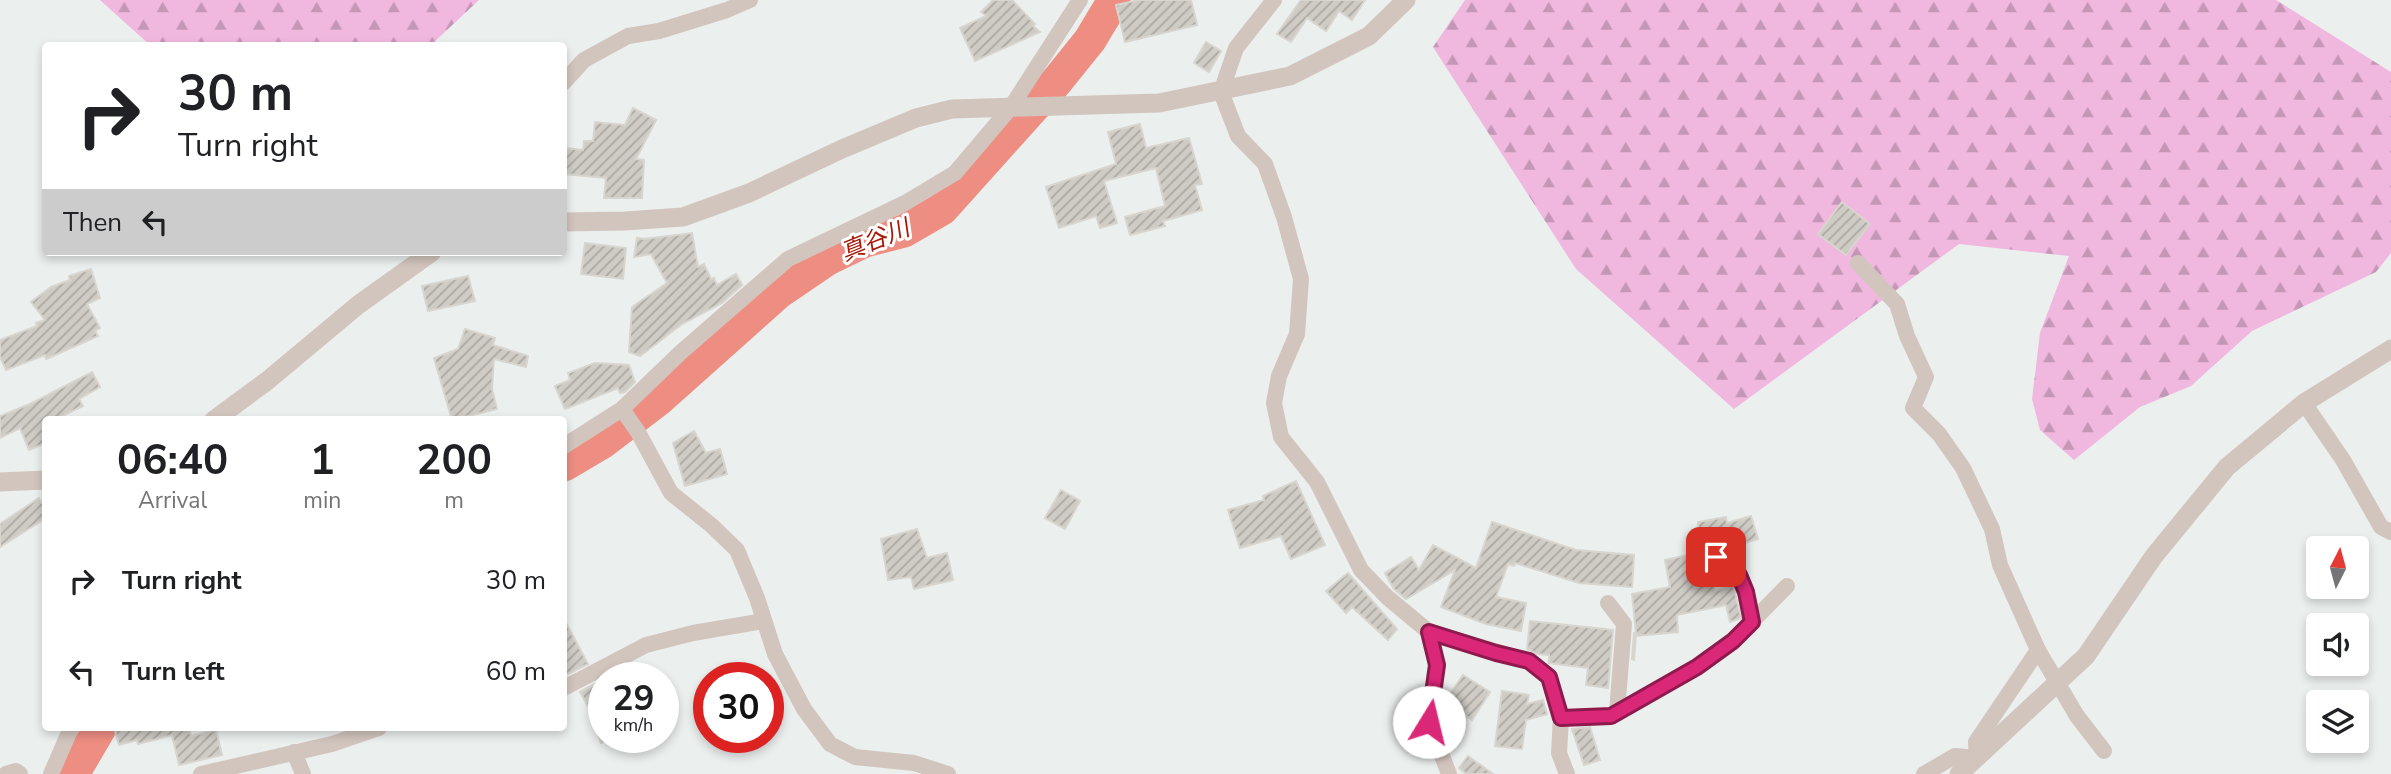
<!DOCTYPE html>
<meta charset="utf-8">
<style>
body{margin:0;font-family:"Nunito Sans","Noto Sans JP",sans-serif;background:#f2f2f2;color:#202124;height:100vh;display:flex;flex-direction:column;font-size:26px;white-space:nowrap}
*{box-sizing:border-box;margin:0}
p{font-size:23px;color:#757577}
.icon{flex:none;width:38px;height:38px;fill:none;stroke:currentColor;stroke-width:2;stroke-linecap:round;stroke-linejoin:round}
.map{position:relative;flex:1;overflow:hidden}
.sheet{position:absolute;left:42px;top:416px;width:525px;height:315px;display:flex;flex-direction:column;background:#fff;border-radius:7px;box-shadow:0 4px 10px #0003}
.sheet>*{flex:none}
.guide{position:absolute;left:42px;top:42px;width:525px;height:214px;border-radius:7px;box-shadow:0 4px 10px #0003;background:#fff;color:#202124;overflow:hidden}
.needle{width:46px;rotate:6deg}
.controls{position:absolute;left:2306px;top:536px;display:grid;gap:14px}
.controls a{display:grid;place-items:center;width:63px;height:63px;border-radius:7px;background:#fff;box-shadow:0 4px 10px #0003;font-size:35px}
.speed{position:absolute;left:588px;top:662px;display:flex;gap:14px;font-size:35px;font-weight:700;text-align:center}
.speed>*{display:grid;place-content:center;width:91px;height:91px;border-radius:50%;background:#fff;box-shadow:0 4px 10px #0003;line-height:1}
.speed small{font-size:18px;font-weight:400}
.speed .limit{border:10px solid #d22;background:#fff;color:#111}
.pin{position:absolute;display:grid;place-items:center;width:60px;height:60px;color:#fff;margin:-30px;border-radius:14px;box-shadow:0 4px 10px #0006}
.me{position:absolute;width:77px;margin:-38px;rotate:9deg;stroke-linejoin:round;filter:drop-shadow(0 0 5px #0008)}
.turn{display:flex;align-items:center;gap:24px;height:147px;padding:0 21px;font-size:32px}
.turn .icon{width:91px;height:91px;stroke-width:2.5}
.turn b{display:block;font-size:49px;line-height:60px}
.then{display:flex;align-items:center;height:66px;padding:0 21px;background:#0003;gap:14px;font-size:26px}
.eta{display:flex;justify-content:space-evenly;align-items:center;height:119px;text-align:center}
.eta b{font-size:42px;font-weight:700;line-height:49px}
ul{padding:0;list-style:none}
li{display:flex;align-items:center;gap:21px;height:91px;padding:0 21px}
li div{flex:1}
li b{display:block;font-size:26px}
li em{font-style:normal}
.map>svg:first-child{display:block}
.forest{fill:url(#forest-firs)}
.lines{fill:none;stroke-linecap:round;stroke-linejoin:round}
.river{stroke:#ee8e82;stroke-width:33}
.building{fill:url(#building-hatch);stroke:#d8d5cf;stroke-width:2}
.minor{stroke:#d2c5be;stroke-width:16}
.tertiary{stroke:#d2c5be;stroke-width:19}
.minor-bridge{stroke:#d2c5be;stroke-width:16}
.route-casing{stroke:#8e194d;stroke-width:18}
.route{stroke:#db2777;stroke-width:12}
.labels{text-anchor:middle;stroke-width:6;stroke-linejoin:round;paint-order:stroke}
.water-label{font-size:24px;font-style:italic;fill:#a91907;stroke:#fff}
</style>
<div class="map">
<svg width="2391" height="774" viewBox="0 0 2391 774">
<defs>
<pattern id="forest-firs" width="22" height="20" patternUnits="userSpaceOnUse" patternTransform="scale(1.75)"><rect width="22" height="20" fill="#f0b7df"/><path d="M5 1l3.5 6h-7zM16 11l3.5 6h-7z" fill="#c597b6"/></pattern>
<pattern id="building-hatch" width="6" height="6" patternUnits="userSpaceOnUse" patternTransform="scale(1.75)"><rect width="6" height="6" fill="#cfcbc5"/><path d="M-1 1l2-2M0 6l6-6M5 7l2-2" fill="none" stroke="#aba7a2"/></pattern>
</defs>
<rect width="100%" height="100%" fill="#ebefee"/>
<!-- forest -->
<g class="forest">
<path d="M100,0H479L431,45L151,46Z"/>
<path d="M1465,0H2276L2391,72V253L2376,272L2252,331L2191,386L2140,407L2074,460L2040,430L2032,399L2040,333L2069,256L1959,244L1734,409L1576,269L1433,47Z"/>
</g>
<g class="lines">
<!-- river -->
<g class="river">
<path d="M564,465L603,442L658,400L779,292L826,260L865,241L904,231L942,209L1057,81L1090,40L1114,0"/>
<path d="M73,774L100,728"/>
</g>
</g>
<!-- building -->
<g class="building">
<path d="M993,0H1012L1035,24L1033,26L1040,32L975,61L960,28L986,16L981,12Z"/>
<path d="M1139,0H1191L1197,25L1125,42L1116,5Z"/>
<path d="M1301,0H1365L1352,20L1339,11L1326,31L1307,18L1291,42L1277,34Z"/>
<path d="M1206,42L1221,51L1209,72L1194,63Z"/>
<path d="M633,108L656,120L636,159L644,160L642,198H604L606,178L564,174L567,148L583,150L584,141H593L595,122L625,125Z"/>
<path d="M1140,124L1146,148L1189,138L1202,184L1195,185L1202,210L1163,221L1165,226L1130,235L1125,217L1165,206L1156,168L1104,181L1117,223L1100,228L1096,216L1059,228L1046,187L1116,164L1108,132Z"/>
<path d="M1842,202L1870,224L1846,255L1818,234Z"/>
<path d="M692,233L698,267L704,264L711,279L714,278L717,285L736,274L742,285L722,303L682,324L640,356L629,352L632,307L667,283L651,254L634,257L637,238L644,239Z"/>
<path d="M585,243L626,248L623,279L581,274Z"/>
<path d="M91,269L100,298L87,304L100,328L95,331L98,336L46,359L45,355L6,370L0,357V340L37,326L36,323L45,320L31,302L51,287L70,280L69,276Z"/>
<path d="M468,276L475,301L428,311L422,286Z"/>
<path d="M465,329L495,338L493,345L528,356L526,367L494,359L492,389L497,409L452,420L434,358L458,349Z"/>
<path d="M595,363L629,365L635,382L625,392L620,393L618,388L565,409L555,386L570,380L568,373Z"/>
<path d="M92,372L100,387L79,399L83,406L54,420H46V443L29,450L20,428L0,438V416L30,404Z"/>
<path d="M694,431L706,453L720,449L727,474L685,486L673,443Z"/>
<path d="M1296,481L1325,545L1291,559L1281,536L1240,548L1228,510L1264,500L1263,496Z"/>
<path d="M1061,490L1080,501L1065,529L1045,518Z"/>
<path d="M39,498L46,509V518L0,547V524Z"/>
<path d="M1751,516L1758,539L1741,544L1738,535L1718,539L1710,536L1699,543L1698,522L1726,517L1727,523Z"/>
<path d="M1492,522L1576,550L1634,555L1632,587L1579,583L1515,563L1514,566L1508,564L1496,597L1526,603L1521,631L1486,624L1441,607L1455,570L1406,599L1394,589L1385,573L1411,557L1419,570L1433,545L1476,568Z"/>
<path d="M917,529L927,558L947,553L953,580L914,589L911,577L888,580L881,539Z"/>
<path d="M1702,552L1707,560L1715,591L1733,585L1741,618L1730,622L1726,605L1677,615L1678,632L1636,636V634L1634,660L1632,659L1634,633H1636L1632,594L1670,587L1665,560Z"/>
<path d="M1348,573L1397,629L1388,640L1352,607L1346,613L1326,591Z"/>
<path d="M564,619L588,664L564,676Z"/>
<path d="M1530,621L1613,630L1608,688L1586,685L1588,668L1549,663V655L1537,654L1527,649Z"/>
<path d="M1463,675L1490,692L1472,720L1445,701Z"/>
<path d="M604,679V742L601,743L589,708L580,692Z"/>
<path d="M1502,691L1529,695L1527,704L1543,700L1547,714L1526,720L1522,749L1495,746Z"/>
<path d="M1590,727L1600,760L1584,765L1572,729Z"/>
<path d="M114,728H189L191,736L216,730L222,755L179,765L172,735L138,744L137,740L119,745Z"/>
<path d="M1468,756L1493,774H1466L1459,768Z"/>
</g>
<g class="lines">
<!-- minor -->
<g class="minor">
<path d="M1274,0L1236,48L1221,92L1238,136L1265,164L1284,217L1301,279L1297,334L1279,376L1274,403L1281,437L1317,482L1361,570L1387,597L1429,632L1529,661L1549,677L1561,718L1559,753L1567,774"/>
<path d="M564,82L584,60L628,36L659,31L727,10L750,0"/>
<path d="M1858,263L1897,304L1907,336L1926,377L1913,408L1939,434L1963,468L1992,529L2000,565L2038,650L1976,742L1977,758L1955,756L1924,774"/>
<path d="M2304,403L2343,460L2381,527L2391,532"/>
<path d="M622,409L638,432L671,493L711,525L737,550L757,598L775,654L804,709L830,744L855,757L914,763L948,774"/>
<path d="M564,446L622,409L680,353L788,259L905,203L955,173L1011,107L1080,0"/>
<path d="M1711,546C1718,560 1729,563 1738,574C1748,586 1749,608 1752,622"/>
<path d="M1608,603L1624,624L1617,712"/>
<path d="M1429,632L1437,665L1429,722L1449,774"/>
<path d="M564,688L646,645L693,633L764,621"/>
<path d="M2077,716L2104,751"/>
<path d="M1561,718L1611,716L1697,667L1733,641L1787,586"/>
<path d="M294,752L303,774"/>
<path d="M6,774L16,771L20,774"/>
<path d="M51,774L71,728"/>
<path d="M201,774L332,744L379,728"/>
</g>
<!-- tertiary -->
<g class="tertiary">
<path d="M564,222L625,221L683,217L749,193L842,149L916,118L952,109L1159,103L1290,76L1369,36L1406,0"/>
<path d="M214,420L267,381L358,305L432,252"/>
<path d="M0,482L46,480"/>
<path d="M1959,774L2086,656L2154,556L2227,467L2304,403L2391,349"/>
</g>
<!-- minor-bridge -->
<path class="minor-bridge" d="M2038,650L2077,716"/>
</g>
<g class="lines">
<defs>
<path id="route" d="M1429,722L1437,665L1429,632L1496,653L1529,661L1549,677L1561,718L1611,716L1697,667L1733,641L1752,622L1746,592L1739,575L1716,557"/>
</defs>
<!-- route casing -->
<use href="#route" class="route-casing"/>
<!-- route -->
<use href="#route" class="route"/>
</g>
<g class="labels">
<!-- water labels -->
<g class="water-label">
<text transform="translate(875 240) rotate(-22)" y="8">真谷川</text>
</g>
</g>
</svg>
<div class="controls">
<a><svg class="needle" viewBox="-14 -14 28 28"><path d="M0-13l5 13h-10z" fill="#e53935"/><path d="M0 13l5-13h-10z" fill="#757577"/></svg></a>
<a><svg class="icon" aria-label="sound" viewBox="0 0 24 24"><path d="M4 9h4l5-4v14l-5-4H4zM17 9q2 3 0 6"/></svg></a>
<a><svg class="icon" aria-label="layers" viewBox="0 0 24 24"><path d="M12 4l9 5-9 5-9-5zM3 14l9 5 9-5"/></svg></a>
</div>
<div class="speed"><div>29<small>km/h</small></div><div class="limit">30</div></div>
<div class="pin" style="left:1716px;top:557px;background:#d93025"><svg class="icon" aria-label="arrive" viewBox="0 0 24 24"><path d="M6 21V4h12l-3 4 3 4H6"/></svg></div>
<svg class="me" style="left:1429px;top:722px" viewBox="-20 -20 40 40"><circle r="19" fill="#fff"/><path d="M0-13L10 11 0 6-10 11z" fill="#db2777"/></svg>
<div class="guide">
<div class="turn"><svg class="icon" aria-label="right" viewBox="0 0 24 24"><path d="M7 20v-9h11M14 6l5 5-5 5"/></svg><div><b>30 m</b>Turn right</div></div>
<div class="then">Then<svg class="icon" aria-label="left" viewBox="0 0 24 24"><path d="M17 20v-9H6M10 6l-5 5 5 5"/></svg></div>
</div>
<section class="sheet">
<div class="eta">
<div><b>06:40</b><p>Arrival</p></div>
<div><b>1</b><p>min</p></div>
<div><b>200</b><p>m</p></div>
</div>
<ul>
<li><svg class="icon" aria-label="right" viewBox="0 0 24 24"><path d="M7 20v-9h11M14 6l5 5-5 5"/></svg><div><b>Turn right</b></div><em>30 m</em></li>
<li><svg class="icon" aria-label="left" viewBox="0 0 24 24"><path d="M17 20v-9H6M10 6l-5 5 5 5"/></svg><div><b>Turn left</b></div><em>60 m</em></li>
</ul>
</section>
</div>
